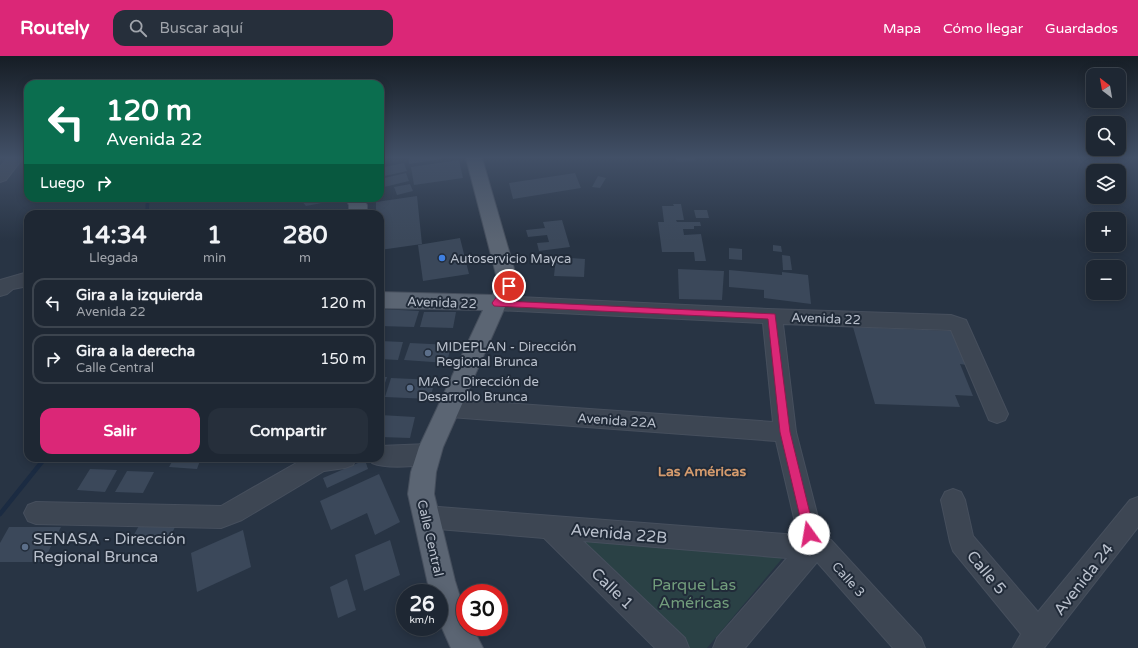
<!DOCTYPE html>
<html lang="es">
<meta charset="utf-8">
<style>
body{margin:0;font-family:"Varela Round",sans-serif;background:#262f3b;color:#f1f3f6;height:100vh;display:flex;flex-direction:column;font-size:15px;white-space:nowrap}
*{box-sizing:border-box;margin:0}
p{font-size:13px;color:#a1a5ac}
.icon{flex:none;width:22px;height:22px;fill:none;stroke:currentColor;stroke-width:2;stroke-linecap:round;stroke-linejoin:round}
.map{position:relative;flex:1;overflow:hidden}
.panel{position:absolute;left:24px;top:154px;width:360px;height:252px;display:flex;flex-direction:column;background:#1e2733;border-radius:12px;box-shadow:0 2px 10px #0003,0 0 0 1px #3c444e}
.panel>*{flex:none}
.hud{position:absolute;left:24px;top:24px;width:360px;height:122px;border-radius:12px;box-shadow:0 2px 10px #0003,0 0 0 1px #3c444e;background:#0b6e4f;color:#fff;overflow:hidden}
.needle{width:26px;rotate:329deg}
.controls{position:absolute;left:1086px;top:12px;display:grid;gap:8px}
.controls a{display:grid;place-items:center;width:40px;height:40px;border-radius:8px;background:#1e2733;box-shadow:0 2px 10px #0003,0 0 0 1px #3c444e;font-size:20px}
.speed{position:absolute;left:396px;top:528px;display:flex;gap:8px;font-size:20px;font-weight:700;text-align:center}
.speed>*{display:grid;place-content:center;width:52px;height:52px;border-radius:50%;background:#1e2733;box-shadow:0 2px 10px #0003,0 0 0 1px #3c444e;line-height:1}
.speed small{font-size:10px;font-weight:400}
.speed .limit{border:6px solid #d22;background:#fff;color:#111}
.pin{position:absolute;display:grid;place-items:center;width:34px;height:34px;color:#fff;margin:-17px;border:2px solid #fff;border-radius:50%;box-shadow:0 1px 4px #0007}
.me{position:absolute;width:44px;margin:-22px;rotate:347deg;stroke-linejoin:round;filter:drop-shadow(0 0 3px #0008)}
.turn{display:flex;align-items:center;gap:14px;height:84px;padding:0 16px;font-size:18px}
.turn .icon{width:52px;height:52px;stroke-width:2.5}
.turn b{display:block;font-size:28px;line-height:34px}
.then{display:flex;align-items:center;height:38px;padding:0 16px;background:#0003;gap:8px;font-size:15px}
.eta{display:flex;justify-content:space-evenly;align-items:center;height:68px;text-align:center}
.eta b{font-size:24px;font-weight:700;line-height:28px}
.cta{display:flex;gap:8px;margin-top:auto;padding:8px 16px}
.cta a{flex:1;height:46px;border-radius:12px;background:#db2777;color:#fff;font-size:16px;font-weight:700;line-height:46px;text-align:center}
.cta a+a{background:#262f3b;color:#f1f3f6}
ul{padding:0;list-style:none}
li{display:flex;align-items:center;gap:12px;height:50px;margin:0 8px 6px;padding:0 8px;border:2px solid #3c444e;border-radius:12px}
li div{flex:1}
li b{display:block;font-size:15px}
li em{font-style:normal}
header{display:flex;align-items:center;gap:24px;box-sizing:border-box;height:56px;padding:0 20px;background:#db2777;color:#fff}
header strong{font-size:19px}
nav{display:flex;gap:22px;margin-inline-start:auto;font-size:14px}
.search{width:280px;height:36px;background:#262f3b;display:flex;align-items:center;gap:10px;box-sizing:border-box;padding:0 14px;border-radius:12px;color:#a1a5ac;font-size:15px}
.map>svg:first-child{display:block}
.green{fill:#2a4145}
.lines{fill:none;stroke-linecap:round;stroke-linejoin:round}
.stream-far1{stroke:#1b2b42;stroke-width:3.5}
.stream{stroke:#1b2b42;stroke-width:4.5}
.building{fill:#3b485a}
.minor-casing{stroke:#464f5d;stroke-width:2}
.major-casing{stroke:#464f5d;stroke-width:2}
.minor{fill:#3d4653;fill-rule:evenodd}
.major{fill:#5b6573;fill-rule:evenodd}
.route{fill:#db2777;stroke:#8e194d}
.shop-dot{fill:#3f7fe0;stroke:#212b39;stroke-width:1.5}
.service-dot{fill:#5c6f8a;stroke:#212b39;stroke-width:1.5}
.labels{text-anchor:middle;stroke-width:4;stroke-linejoin:round;paint-order:stroke}
.poi-label{font-size:13px;fill:#bac1cd;stroke:#212b39;text-anchor:start}
.street-label{font-size:13px;fill:#bac1cd;stroke:#212b39}
.neighbourhood-label{font-size:14px;font-weight:bold;fill:#d59b6d;stroke:#212b39}
.near-street-label{font-size:16px;fill:#bac1cd;stroke:#212b39}
.near-poi-label{font-size:16px;fill:#bac1cd;stroke:#212b39;text-anchor:start}
.near-park-label{font-size:16px;fill:#729d7c;stroke:#212b39}
</style>
<header>
<strong>Routely</strong>
<div class="search"><svg class="icon" aria-label="search" viewBox="0 0 24 24"><circle cx="10" cy="10" r="6"/><path d="M15 15l6 6"/></svg>Buscar aquí</div>
<nav><a>Mapa</a><a>Cómo llegar</a><a>Guardados</a></nav>
</header>
<div class="map">
<svg width="1138" height="592" viewBox="0 0 1138 592">
<rect width="100%" height="100%" fill="#283444"/>
<!-- green -->
<path class="green" d="M565,481L786,498L707,592H687Z"/>
<g class="lines">
<!-- stream-far1 -->
<path class="stream-far1" d="M148,142L147,154L149,158"/>
<!-- stream -->
<path class="stream" d="M0,458L45,402"/>
</g>
<!-- building -->
<g class="building">
<path d="M409,102H442V103L409,108Z"/>
<path d="M676,102H695L696,105L677,106Z"/>
<path d="M459,104L463,122L414,129L411,111Z"/>
<path d="M404,107L407,115L380,121V112Z"/>
<path d="M406,117L409,125L380,132V123Z"/>
<path d="M575,117L581,132L513,143L509,127Z"/>
<path d="M598,120L606,122L600,132L592,131Z"/>
<path d="M410,128L413,135L397,139L394,131Z"/>
<path d="M417,140L422,188L380,194V158H376V146Z"/>
<path d="M299,142H335L322,147L306,150Z"/>
<path d="M673,148H681L684,164H676L677,166H700L701,170H694V173H683L684,179L701,178L706,205H695L694,196H662L658,166H664L662,150H674Z"/>
<path d="M694,154H707L709,162H696Z"/>
<path d="M562,164L570,191L539,195L537,187L549,186L547,179L528,181L526,174L545,172L543,166Z"/>
<path d="M460,182L469,218L423,225L418,189Z"/>
<path d="M773,189L781,190L782,196L773,195Z"/>
<path d="M729,192L742,193V204L729,203Z"/>
<path d="M782,199L790,200L792,214H783Z"/>
<path d="M556,201L585,203L584,221L554,220Z"/>
<path d="M678,213L724,215L722,244L679,243Z"/>
<path d="M729,214L782,219V216L808,219L811,248L764,242V234L729,231Z"/>
<path d="M380,253L419,255L414,271L380,270Z"/>
<path d="M424,256H456L453,272L420,271Z"/>
<path d="M853,271L953,275L967,309L960,308L973,340L955,339L960,351L875,348Z"/>
<path d="M380,285L403,286L398,304L380,303Z"/>
<path d="M410,287L451,289L447,307L404,304Z"/>
<path d="M380,321H387L380,342Z"/>
<path d="M391,322L435,324L430,343L385,341Z"/>
<path d="M380,359L415,361L410,382L380,381Z"/>
<path d="M174,402H201L197,413L169,411Z"/>
<path d="M365,404L368,413L327,432L323,422Z"/>
<path d="M90,413L117,414L105,436L77,434Z"/>
<path d="M127,415L154,416L143,437L115,436Z"/>
<path d="M379,418L400,466L375,479L367,457L331,474L320,445Z"/>
<path d="M140,468L175,471L168,485L132,482Z"/>
<path d="M9,471H61L43,506H0V487Z"/>
<path d="M243,474L251,511L197,536L191,497Z"/>
<path d="M390,484L400,519L364,535L355,499Z"/>
<path d="M347,523L356,554L338,562L330,531Z"/>
</g>
<g class="lines">
<defs>
<g id="minor">
<path d="M8,102H23L6,124L0,126V111Z"/>
<path d="M28,216V230L13,233L7,238L0,240V224Z"/>
<path d="M497,240L768,253L951,259L966,264L1008,358L1005,364L997,367L989,364L951,274L783,268L796,376L823,481L831,484L921,582L925,592H893L817,506L745,592H713L717,582L787,502L583,485L685,582L689,592H655L544,482L426,472L417,469L414,461L417,453L426,450L798,479L776,385L450,361L442,358L439,352L442,346L450,343L773,366L763,267L497,254L490,252L488,247L490,242Z"/>
<path d="M428,388L436,391L439,398L436,405C421,411 387,413 372,407L370,402H380V390Z"/>
<path d="M305,402H356L353,409L345,412L324,415L242,464L221,472L36,468L28,465L24,457L28,449L36,446L221,450Z"/>
<path d="M953,433L961,436L965,444L973,480L1038,556L1130,444L1138,441V471L1044,592H1013L1021,578L953,495L950,486L941,444L945,436Z"/>
</g>
<g id="major">
<path d="M466,102H482L519,230L511,245L505,251L443,391L436,416L434,438L455,525L465,557V571H472L483,592H451L450,590L439,565V537H430L408,438L411,416L419,391L483,254L380,252V236L492,239L499,230Z"/>
<path d="M345,142H363L367,149V158H349V149Z"/>
</g>
</defs>
<!-- minor casing -->
<use href="#minor" class="minor-casing"/>
<!-- major casing -->
<use href="#major" class="major-casing"/>
<!-- minor -->
<use href="#minor" class="minor"/>
<!-- major -->
<use href="#major" class="major"/>
</g>
<!-- sky -->
<linearGradient id="sky" x2="0" y2="1"><stop stop-color="#161d25"/><stop offset="0.55" stop-color="#425067"/><stop offset="1" stop-color="#425067" stop-opacity="0"/></linearGradient>
<rect width="1138" height="185" fill="url(#sky)"/>
<!-- route -->
<path class="route" d="M506,227H509L513,230L505,245L775,258L790,376L815,478L813,482L809,483L805,482L804,478L780,376L768,263L494,250L492,247C497,240 502,235 506,227Z"/>
<!-- markers -->
<circle class="shop-dot" cx="442" cy="202" r="4"/>
<g class="service-dot">
<circle cx="428" cy="297" r="4"/>
<circle cx="410" cy="332" r="4"/>
<circle cx="25" cy="491" r="4"/>
</g>
<g class="labels">
<!-- poi labels -->
<g class="poi-label">
<text x="450" y="207">Autoservicio Mayca</text>
<text x="436" y="295">MIDEPLAN - Dirección<tspan x="436" dy="15">Regional Brunca</tspan></text>
<text x="418" y="330">MAG - Dirección de<tspan x="418" dy="15">Desarrollo Brunca</tspan></text>
</g>
<!-- street labels -->
<g class="street-label">
<text transform="translate(442 246) rotate(2)" y="5">Avenida 22</text>
<text transform="translate(826 262) rotate(2)" y="5">Avenida 22</text>
<text transform="translate(617 364) rotate(4)" y="5">Avenida 22A</text>
<text transform="translate(431 482) rotate(77)" y="5">Calle Central</text>
<text transform="translate(849 523) rotate(48)" y="5">Calle 3</text>
</g>
<!-- neighbourhood labels -->
<g class="neighbourhood-label">
<text x="702" y="420">Las Américas</text>
</g>
<!-- near-street labels -->
<g class="near-street-label">
<text transform="translate(619 477) rotate(5)" y="6">Avenida 22B</text>
<text transform="translate(987 516) rotate(50)" y="6">Calle 5</text>
<text transform="translate(1083 523) rotate(-52)" y="6">Avenida 24</text>
<text transform="translate(613 532) rotate(44)" y="6">Calle 1</text>
</g>
<!-- near-poi labels -->
<g class="near-poi-label">
<text x="33" y="488">SENASA - Dirección<tspan x="33" dy="18">Regional Brunca</tspan></text>
</g>
<!-- near-park labels -->
<g class="near-park-label">
<text x="694" y="534">Parque Las<tspan x="694" dy="18">Américas</tspan></text>
</g>
</g>
</svg>
<div class="controls">
<a><svg class="needle" viewBox="-14 -14 28 28"><path d="M0-13l5 13h-10z" fill="#e53935"/><path d="M0 13l5-13h-10z" fill="#a1a5ac"/></svg></a>
<a><svg class="icon" aria-label="search" viewBox="0 0 24 24"><circle cx="10" cy="10" r="6"/><path d="M15 15l6 6"/></svg></a>
<a><svg class="icon" aria-label="layers" viewBox="0 0 24 24"><path d="M12 4l9 5-9 5-9-5zM3 14l9 5 9-5"/></svg></a>
<a>+</a>
<a>−</a>
</div>
<div class="speed"><div>26<small>km/h</small></div><div class="limit">30</div></div>
<div class="pin" style="left:509px;top:230px;background:#d93025"><svg class="icon" aria-label="arrive" viewBox="0 0 24 24"><path d="M6 21V4h12l-3 4 3 4H6"/></svg></div>
<svg class="me" style="left:809px;top:478px" viewBox="-20 -20 40 40"><circle r="19" fill="#fff"/><path d="M0-13L10 11 0 6-10 11z" fill="#db2777"/></svg>
<div class="hud">
<div class="turn"><svg class="icon" aria-label="left" viewBox="0 0 24 24"><path d="M17 20v-9H6M10 6l-5 5 5 5"/></svg><div><b>120 m</b>Avenida 22</div></div>
<div class="then">Luego<svg class="icon" aria-label="right" viewBox="0 0 24 24"><path d="M7 20v-9h11M14 6l5 5-5 5"/></svg></div>
</div>
<section class="panel">
<div class="eta">
<div><b>14:34</b><p>Llegada</p></div>
<div><b>1</b><p>min</p></div>
<div><b>280</b><p>m</p></div>
</div>
<ul>
<li><svg class="icon" aria-label="left" viewBox="0 0 24 24"><path d="M17 20v-9H6M10 6l-5 5 5 5"/></svg><div><b>Gira a la izquierda</b><p>Avenida 22</p></div><em>120 m</em></li>
<li><svg class="icon" aria-label="right" viewBox="0 0 24 24"><path d="M7 20v-9h11M14 6l5 5-5 5"/></svg><div><b>Gira a la derecha</b><p>Calle Central</p></div><em>150 m</em></li>
</ul>
<div class="cta"><a>Salir</a><a>Compartir</a></div>
</section>
</div>
